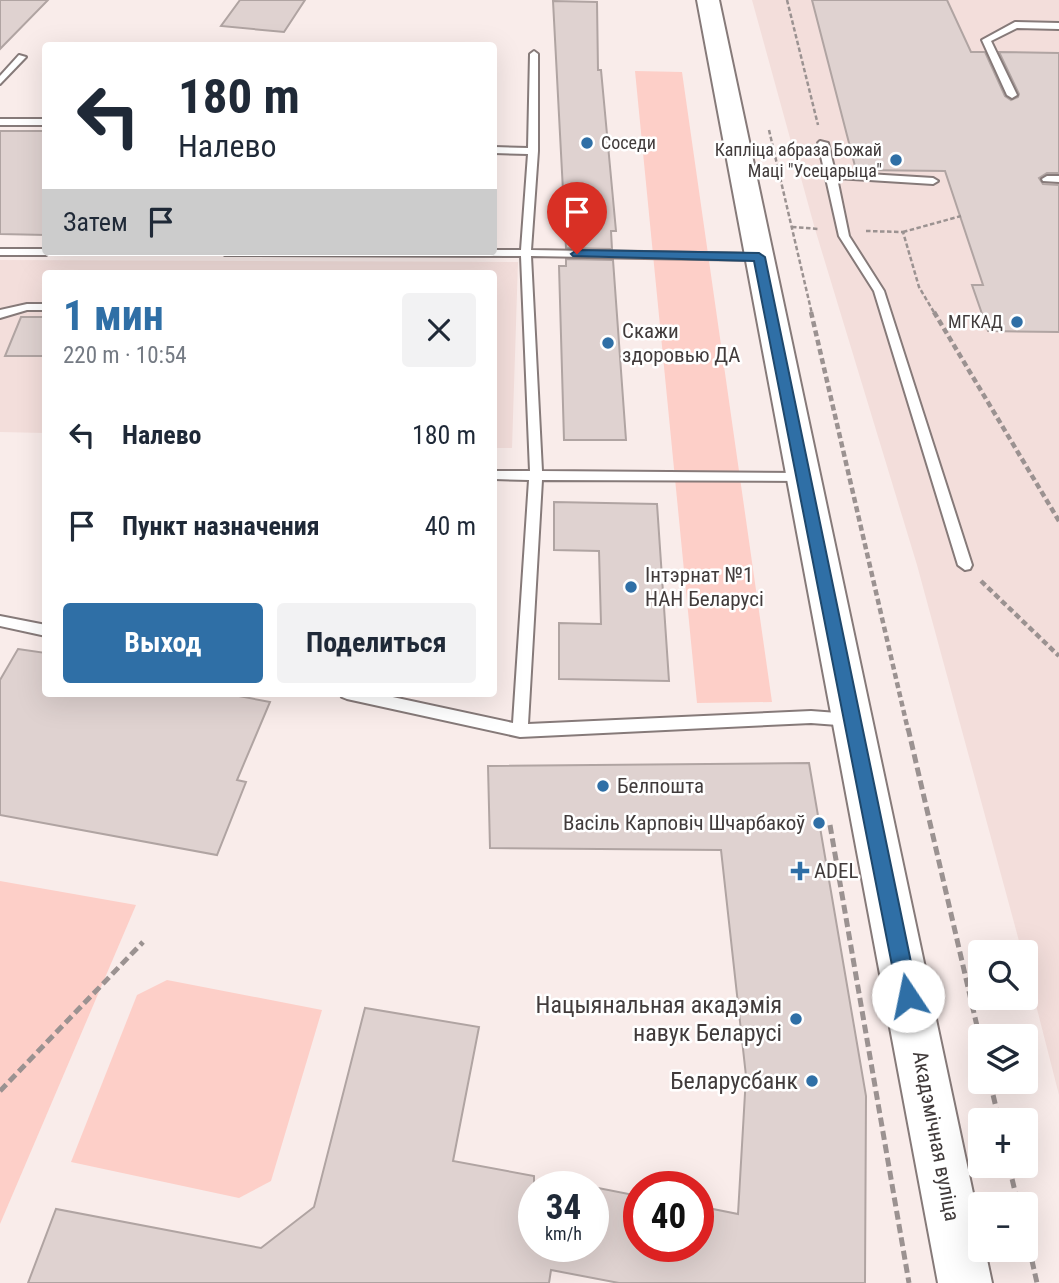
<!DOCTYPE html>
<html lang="ru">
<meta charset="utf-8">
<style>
body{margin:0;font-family:"Roboto Condensed",sans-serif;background:#f2f2f3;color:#1f2937;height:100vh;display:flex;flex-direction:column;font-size:26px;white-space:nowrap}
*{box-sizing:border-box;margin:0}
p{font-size:23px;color:#747a83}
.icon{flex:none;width:38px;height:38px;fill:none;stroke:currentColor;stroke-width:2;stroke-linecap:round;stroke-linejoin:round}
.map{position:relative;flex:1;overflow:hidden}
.details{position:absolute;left:42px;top:270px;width:455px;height:427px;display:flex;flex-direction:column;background:#fff;border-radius:7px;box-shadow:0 7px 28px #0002}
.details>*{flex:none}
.banner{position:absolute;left:42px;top:42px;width:455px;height:214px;border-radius:7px;box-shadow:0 7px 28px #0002;background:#fff;color:#1f2937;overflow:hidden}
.tools{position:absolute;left:968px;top:940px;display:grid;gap:14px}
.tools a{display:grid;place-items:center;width:70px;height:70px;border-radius:7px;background:#fff;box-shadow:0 7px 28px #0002;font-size:35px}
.speed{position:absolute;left:518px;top:1171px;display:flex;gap:14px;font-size:35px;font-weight:700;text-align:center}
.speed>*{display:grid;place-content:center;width:91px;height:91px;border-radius:50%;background:#fff;box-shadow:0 7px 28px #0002;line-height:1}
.speed small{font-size:18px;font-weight:400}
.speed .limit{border:10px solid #d22;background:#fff;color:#111}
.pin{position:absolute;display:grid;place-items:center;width:60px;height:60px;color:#fff;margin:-72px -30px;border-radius:50% 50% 50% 0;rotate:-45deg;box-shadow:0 0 7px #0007}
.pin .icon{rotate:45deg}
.me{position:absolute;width:77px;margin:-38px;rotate:349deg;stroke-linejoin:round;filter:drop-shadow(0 0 5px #0008)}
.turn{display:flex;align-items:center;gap:24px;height:147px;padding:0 21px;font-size:32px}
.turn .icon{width:91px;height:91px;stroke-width:2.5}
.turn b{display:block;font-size:49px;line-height:60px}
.then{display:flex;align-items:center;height:66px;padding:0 21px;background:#0003;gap:14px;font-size:26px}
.round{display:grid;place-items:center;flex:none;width:74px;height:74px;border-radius:7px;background:#f2f2f3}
.summary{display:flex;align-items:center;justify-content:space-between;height:119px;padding:0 21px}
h1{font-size:42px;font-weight:700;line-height:52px;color:#2f6fa6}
.primary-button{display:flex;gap:14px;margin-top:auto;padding:14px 21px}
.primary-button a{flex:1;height:80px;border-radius:7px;background:#2f6fa6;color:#fff;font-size:28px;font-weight:700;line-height:80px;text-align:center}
.primary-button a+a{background:#f2f2f3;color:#1f2937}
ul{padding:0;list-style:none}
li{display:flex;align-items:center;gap:21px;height:91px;padding:0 21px}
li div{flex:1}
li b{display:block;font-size:26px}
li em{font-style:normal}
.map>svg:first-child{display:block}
.built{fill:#f3dedb}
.green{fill:#fdcfc8}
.building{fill:#dfd2d0;stroke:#b0a4a2;stroke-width:2}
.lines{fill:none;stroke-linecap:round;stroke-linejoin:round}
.lane-casing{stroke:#867a79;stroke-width:4}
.secondary-casing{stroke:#867a79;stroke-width:4}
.path-far2{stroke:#9b9291;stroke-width:2.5;stroke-dasharray:4.5 2.5;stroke-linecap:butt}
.path-far1{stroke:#9b9291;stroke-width:4.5;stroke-dasharray:6 3.5;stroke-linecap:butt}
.path{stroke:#9b9291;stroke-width:5;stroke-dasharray:9 4.5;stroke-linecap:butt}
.lane{fill:#fff;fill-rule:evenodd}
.secondary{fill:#fff;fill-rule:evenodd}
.route{fill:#2f6fa6;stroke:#1f486c;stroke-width:2}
.poi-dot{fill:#2f6fa6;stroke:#fff;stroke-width:2.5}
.labels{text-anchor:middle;stroke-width:5;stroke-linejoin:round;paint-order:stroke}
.far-poi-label{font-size:18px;fill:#413b3b;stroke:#fff;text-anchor:end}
.poi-label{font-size:21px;fill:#413b3b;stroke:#fff;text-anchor:start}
.street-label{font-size:21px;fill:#413b3b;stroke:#fff}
.near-poi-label{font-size:24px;fill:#413b3b;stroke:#fff;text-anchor:end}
</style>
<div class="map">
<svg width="1059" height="1283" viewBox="0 0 1059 1283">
<rect width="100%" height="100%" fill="#f9ecea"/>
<!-- built -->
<g class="built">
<path d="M752,0H1059V1095L1026,966V952H1022L917,565L815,229Z"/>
<path d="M0,260L518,262L512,448H494V273H46L45,433L0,432Z"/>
</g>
<!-- green -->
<g class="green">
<path d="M635,71L682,72L772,702L697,703Z"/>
<path d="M0,881L136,905L0,1224Z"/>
<path d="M167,980L322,1010L271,1181L239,1198L71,1162L137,995Z"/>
</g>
<!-- building -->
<g class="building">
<path d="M0,0H48L0,49Z"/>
<path d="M240,0H305L284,32L221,26Z"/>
<path d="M812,0H947L971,52H985L1005,96L1011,100L1018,97L1019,94L999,52L1059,53V173H1047L1039,178L1043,184L1059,185V332L988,331L972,285H983L945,171L856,170Z"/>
<path d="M553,1L597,2L598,70H601L616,231H611L612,249L566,248Z"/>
<path d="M0,131H46V235L0,234Z"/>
<path d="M566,259L613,260L626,440H564L559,266H566Z"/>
<path d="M21,317H46V356H5Z"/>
<path d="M554,502L657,504L669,681L559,679V623L601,624L599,551L554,550Z"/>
<path d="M18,649L46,653V693H223L270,702L237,780L246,782L217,855L0,815V680Z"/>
<path d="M809,763L866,1096L865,1283H619L551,1270L549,1283H28L56,1209L261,1248L314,1207L365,1008L479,1027L453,1161L534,1176V1246H593V1187L639,1196V1246H698V1206L738,1214L746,1076L721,850L490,848L488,766Z"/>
</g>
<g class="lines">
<defs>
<g id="lane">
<path d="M1015,22L1059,23V29L1017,28L991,41L1017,95L1012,98L1007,95L982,40Z"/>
<path d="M534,51L538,54V151L531,250L759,254L764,257L759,260L531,256L542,471L803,473L809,477L803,481L542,480L528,724L811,711L851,714L856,716L858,720L856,724L851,726L811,723L520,737L347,699L342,697L340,693H374L513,723L529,480L494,479V471H530L521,256L225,255L220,252H494V250H521L528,154L494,153V147L528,148L530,54Z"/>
<path d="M19,55L26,57L0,84V76Z"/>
<rect x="0" y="119" width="46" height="6"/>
<path d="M820,141L828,143L835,172L933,178L938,181L933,184L837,178L849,236L884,291L972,565L970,569L965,570L958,565L874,291L839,236L818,143Z"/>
<path d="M1047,176H1059V182L1043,181L1042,179Z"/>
<path d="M0,249H46V252H51L46,255H0Z"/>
<path d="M27,304H46V310H27L0,318V310Z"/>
<path d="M0,616L46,625V636L0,626Z"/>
</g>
<path id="secondary" d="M697,0H719L980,1226V1250H985L992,1283H938Z"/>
</defs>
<!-- lane casing -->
<use href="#lane" class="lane-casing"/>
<!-- secondary casing -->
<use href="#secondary" class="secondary-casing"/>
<!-- path-far2 -->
<g class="path-far2">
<path d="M787,0L818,125"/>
<path d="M769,130L812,314"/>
<path d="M792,227L819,229"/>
<path d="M866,231L903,232L919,287L935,314"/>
<path d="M903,232L961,216"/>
</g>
<!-- path-far1 -->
<g class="path-far1">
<path d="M811,312L908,730"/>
<path d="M934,312L1059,521"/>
<path d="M981,581L1059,656"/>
</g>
<!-- path -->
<g class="path">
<path d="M908,728L980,1039"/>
<path d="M830,825L909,1283"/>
<path d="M990,1082L999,1120"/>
<path d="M0,1091L143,942"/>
<path d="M1009,1166L1018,1204"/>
<path d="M994,1197H1017"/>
<path d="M1026,1234L1037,1283"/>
</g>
<!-- lane -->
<use href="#lane" class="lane"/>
<!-- secondary -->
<use href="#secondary" class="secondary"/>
</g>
<!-- route -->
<path class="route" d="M577,250L759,253L765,257L918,996L915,1003L908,1006L901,1003L898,996L754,261L573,256L571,254Z"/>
<!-- markers -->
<g class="poi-dot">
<circle cx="587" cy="143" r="7"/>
<circle cx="896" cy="160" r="7"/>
<circle cx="1017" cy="322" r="7"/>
<circle cx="608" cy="343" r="7"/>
<circle cx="631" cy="587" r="7"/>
<circle cx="603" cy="786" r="7"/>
<circle cx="819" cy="823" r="7"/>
<path d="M796.5 860.5h7v7h7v7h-7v7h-7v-7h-7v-7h7z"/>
<circle cx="796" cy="1019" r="7"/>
<circle cx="812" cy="1081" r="7"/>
</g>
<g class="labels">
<!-- far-poi labels -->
<g class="far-poi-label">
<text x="601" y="149" text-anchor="start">Соседи</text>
<text x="882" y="156">Капліца абраза Божай<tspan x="882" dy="21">Маці "Усецарыца"</tspan></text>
<text x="1003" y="328">МГКАД</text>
</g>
<!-- poi labels -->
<g class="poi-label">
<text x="622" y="338">Скажи<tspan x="622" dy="24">здоровью ДА</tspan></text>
<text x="645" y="582">Інтэрнат №1<tspan x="645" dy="24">НАН Беларусі</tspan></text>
<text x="617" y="793">Белпошта</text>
<text x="805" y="830" text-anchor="end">Васіль Карповіч Шчарбакоў</text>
<text x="814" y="878">ADEL</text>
</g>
<!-- street labels -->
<g class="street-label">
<text transform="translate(936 1136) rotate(79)" y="7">Акадэмічная вуліца</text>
</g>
<!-- near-poi labels -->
<g class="near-poi-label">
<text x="782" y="1013">Нацыянальная акадэмія<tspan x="782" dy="28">навук Беларусі</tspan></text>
<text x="798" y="1089">Беларусбанк</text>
</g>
</g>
</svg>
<div class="tools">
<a><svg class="icon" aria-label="search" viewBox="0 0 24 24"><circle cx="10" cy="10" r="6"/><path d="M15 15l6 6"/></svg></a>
<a><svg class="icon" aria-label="layers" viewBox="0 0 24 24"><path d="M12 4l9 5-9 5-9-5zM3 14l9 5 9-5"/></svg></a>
<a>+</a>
<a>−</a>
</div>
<div class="speed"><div>34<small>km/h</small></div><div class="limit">40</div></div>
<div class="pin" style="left:577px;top:254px;background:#d93025"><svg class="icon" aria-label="arrive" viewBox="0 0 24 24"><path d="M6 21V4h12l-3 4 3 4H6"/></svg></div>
<svg class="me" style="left:908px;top:996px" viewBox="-20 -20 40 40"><circle r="19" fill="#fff"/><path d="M0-13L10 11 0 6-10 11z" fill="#2f6fa6"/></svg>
<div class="banner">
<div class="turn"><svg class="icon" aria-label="left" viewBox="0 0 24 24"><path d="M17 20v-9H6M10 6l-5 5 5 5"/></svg><div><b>180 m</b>Налево</div></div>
<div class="then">Затем<svg class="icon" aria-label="arrive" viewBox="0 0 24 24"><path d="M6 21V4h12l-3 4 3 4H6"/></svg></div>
</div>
<section class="details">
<div class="summary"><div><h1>1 мин</h1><p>220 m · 10:54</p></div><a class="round"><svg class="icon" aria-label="close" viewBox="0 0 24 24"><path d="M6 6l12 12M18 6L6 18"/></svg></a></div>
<ul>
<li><svg class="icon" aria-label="left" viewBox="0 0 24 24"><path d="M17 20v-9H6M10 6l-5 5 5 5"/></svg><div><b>Налево</b></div><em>180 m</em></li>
<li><svg class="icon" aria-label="arrive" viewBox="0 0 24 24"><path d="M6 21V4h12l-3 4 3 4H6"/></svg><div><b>Пункт назначения</b></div><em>40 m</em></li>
</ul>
<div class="primary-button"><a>Выход</a><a>Поделиться</a></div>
</section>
</div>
